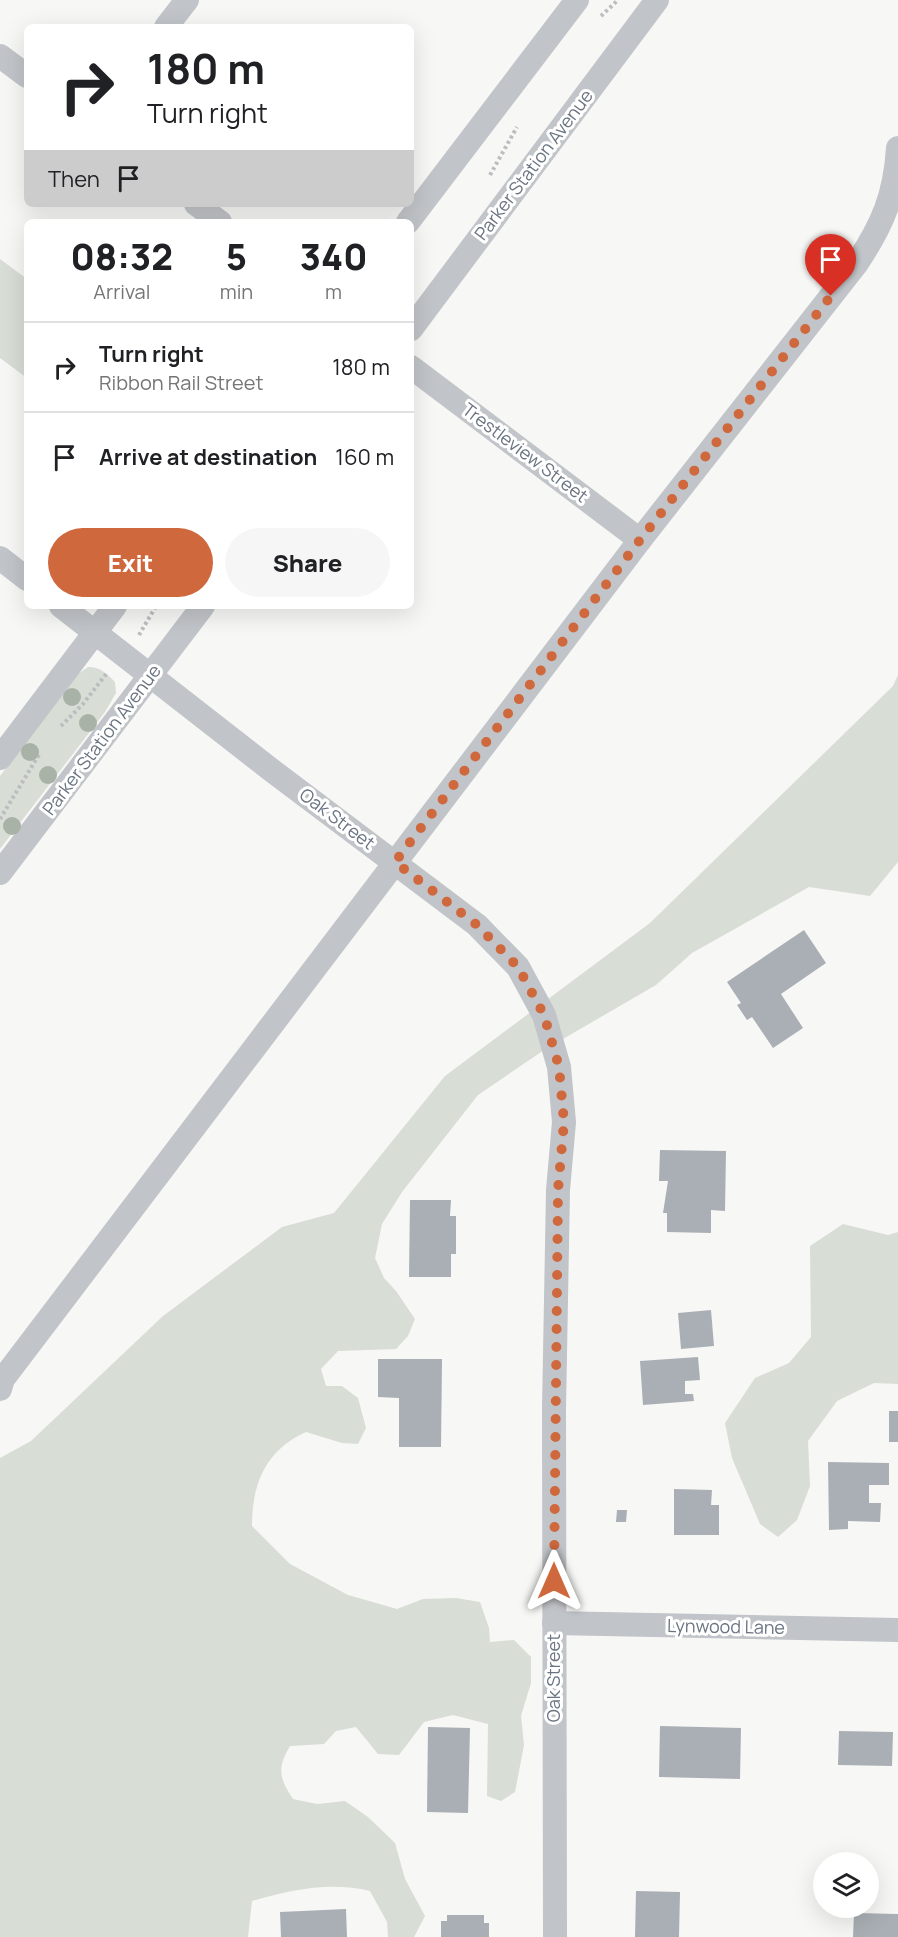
<!DOCTYPE html>
<style>
body{margin:0;font-family:Manrope,sans-serif;background:#f6f6f6;color:#202124;height:100vh;display:flex;flex-direction:column;font-size:22px;white-space:nowrap}
*{box-sizing:border-box;margin:0}
p{font-size:20px;color:#757577}
.icon{flex:none;width:33px;height:33px;fill:none;stroke:currentColor;stroke-width:2;stroke-linecap:round;stroke-linejoin:round}
.map{position:relative;flex:1;overflow:hidden}
.drawer{position:absolute;left:24px;top:219px;width:390px;height:390px;display:flex;flex-direction:column;background:#fff;border-radius:9px;box-shadow:0 6px 24px #0002}
.drawer>*{flex:none}
.banner{position:absolute;left:24px;top:24px;width:390px;height:183px;border-radius:9px;box-shadow:0 6px 24px #0002;background:#fff;color:#202124;overflow:hidden}
.fabs{position:absolute;left:813px;top:1852px;display:grid;gap:12px}
.fabs a{display:grid;place-items:center;width:66px;height:66px;border-radius:50%;background:#fff;box-shadow:0 6px 24px #0002;font-size:30px}
.pin{position:absolute;display:grid;place-items:center;width:51px;height:51px;color:#fff;margin:-62px -26px;border-radius:50% 50% 50% 0;rotate:-45deg;box-shadow:0 0 6px #0007}
.pin .icon{rotate:45deg}
.me{position:absolute;width:66px;margin:-33px;rotate:0deg;stroke-linejoin:round;filter:drop-shadow(0 0 4px #0008)}
.turn{display:flex;align-items:center;gap:21px;height:126px;padding:0 24px;font-size:27px}
.turn .icon{width:78px;height:78px;stroke-width:2.5}
.turn b{display:block;font-size:42px;line-height:51px}
.then{display:flex;align-items:center;height:57px;padding:0 24px;background:#0003;gap:12px;font-size:22px}
.eta{display:flex;justify-content:space-evenly;align-items:center;height:102px;text-align:center}
.eta b{font-size:36px;font-weight:800;line-height:42px}
.primary-button{display:flex;gap:12px;margin-top:auto;padding:12px 24px}
.primary-button a{flex:1;height:69px;border-radius:36px;background:#cf693d;color:#fff;font-size:24px;font-weight:800;line-height:69px;text-align:center}
.primary-button a+a{background:#f6f6f6;color:#202124}
ul{padding:0;list-style:none}
li{display:flex;align-items:center;gap:18px;height:90px;padding:0 24px;border-top:2px solid #e0e0e0}
li div{flex:1}
li b{display:block;font-size:22px}
li em{font-style:normal}
.map>svg:first-child{display:block}
.green{fill:#d8ddd6}
.building{fill:#a9afb4}
.lines{fill:none;stroke-linecap:round;stroke-linejoin:round}
.path{stroke:#bbbdc0;stroke-width:4;stroke-dasharray:3 3;stroke-linecap:butt}
.minor{stroke:#c1c4c8;stroke-width:24}
.tree{fill:#a9b2a7}
.route{stroke:#cf693d;stroke-width:10;stroke-dasharray:0 18}
.labels{text-anchor:middle;stroke-width:6;stroke-linejoin:round;paint-order:stroke}
.street-label{font-size:18px;fill:#6a7582;stroke:#fff}
</style>
<div class="map">
<svg width="898" height="1937" viewBox="0 0 898 1937">
<rect width="100%" height="100%" fill="#f7f7f5"/>
<!-- green -->
<g class="green">
<path d="M0,259L27,279V378L0,358Z"/>
<path d="M88,667C100,667 106,673 115,682L116,693L105,712L0,849V776L78,674Z"/>
<path d="M898,675V862L870,896L809,887L692,953L656,985L544,1050L478,1095L402,1192L382,1224L375,1258L384,1278L396,1291L415,1319L408,1336L396,1349L338,1351L321,1369L326,1386H342L358,1398L366,1428L358,1444L342,1443L306,1432C266,1450 252,1483 252,1526L290,1564L348,1595L397,1609L423,1599L456,1598L480,1602L489,1628L490,1642L514,1640L531,1657V1683L521,1716L524,1745L515,1792L501,1801L487,1796L488,1724L453,1715L424,1722L399,1755L378,1754L356,1727L336,1731L324,1744L290,1746C277,1768 279,1778 293,1799L317,1804L345,1801L368,1817L395,1843L405,1879L425,1916L414,1937H388L387,1922L370,1891C331,1881 289,1890 252,1901L248,1937H0V1458L31,1441L163,1316L282,1227L334,1213L445,1076L650,923L893,686Z"/>
<path d="M843,1224L888,1235L898,1232V1384L874,1383L837,1401L808,1441L810,1486L797,1520L778,1537L760,1524L732,1458L725,1423L755,1378L789,1363L811,1337L810,1246Z"/>
</g>
<!-- building -->
<g class="building">
<path d="M804,930L826,963L781,994L803,1028L773,1048L752,1017L747,1020L737,1005L741,1003L727,982Z"/>
<path d="M660,1150L726,1151L725,1211L711,1210V1233L667,1232V1213H663L668,1181H659Z"/>
<path d="M410,1200H451L450,1216H456V1254H451V1277H409Z"/>
<path d="M711,1310L714,1346L681,1349L678,1313Z"/>
<path d="M698,1357L700,1380L685,1381V1394H693L694,1401L643,1405L640,1361Z"/>
<path d="M378,1359H442L441,1447H399V1398L378,1397Z"/>
<rect x="889" y="1411" width="9" height="31"/>
<path d="M828,1462L889,1463V1485H869V1503H881L880,1522L848,1521V1529L829,1530Z"/>
<path d="M674,1489L712,1490L711,1505H719V1535H674Z"/>
<path d="M617,1510H627L626,1522H616Z"/>
<path d="M660,1726L741,1728L740,1779L659,1777Z"/>
<path d="M428,1727L470,1728L468,1813L427,1812Z"/>
<path d="M839,1731L893,1732L892,1766L838,1765Z"/>
<path d="M636,1891L680,1892L679,1937H635Z"/>
<path d="M346,1909L347,1937H281L280,1912Z"/>
<path d="M854,1913L898,1914V1937H853Z"/>
<path d="M447,1915H484V1923H489V1937H441V1921H447Z"/>
</g>
<g class="lines">
<!-- path -->
<g class="path">
<path d="M601,16L618,0"/>
<path d="M490,175L517,127"/>
<path d="M139,635L156,606"/>
<path d="M61,726L83,704L107,673"/>
<path d="M0,819L40,753"/>
</g>
<!-- minor -->
<g class="minor">
<path d="M166,27L187,0"/>
<path d="M0,56L27,76"/>
<path d="M196,204L220,222"/>
<path d="M408,222L577,0"/>
<path d="M411,329L657,0"/>
<path d="M411,367L640,540"/>
<path d="M0,558L27,579"/>
<path d="M61,606L270,769L477,925L518,967L544,1015L559,1067L564,1122L558,1190L554,1409L555,1937"/>
<path d="M0,758L115,606"/>
<path d="M0,873L203,606"/>
<path d="M0,1389L3,1379L640,540L857,263C883,224 895,195 898,148"/>
<path d="M554,1623L898,1630"/>
</g>
</g>
<!-- trees -->
<g class="tree">
<circle cx="72" cy="697" r="9"/>
<circle cx="88" cy="723" r="9"/>
<circle cx="30" cy="752" r="9"/>
<circle cx="48" cy="775" r="9"/>
<circle cx="12" cy="826" r="9"/>
</g>
<g class="lines">
<!-- route -->
<path class="route" d="M554,1581L558,1190L564,1122L559,1067L544,1015L518,967L477,925L395,862L640,540L831,296"/>
</g>
<g class="labels">
<!-- street labels -->
<g class="street-label">
<text transform="translate(534 165) rotate(-53)" y="6">Parker Station Avenue</text>
<text transform="translate(525 453) rotate(37)" y="6">Trestleview Street</text>
<text transform="translate(102 740) rotate(-53)" y="6">Parker Station Avenue</text>
<text transform="translate(337 819) rotate(37)" y="6">Oak Street</text>
<text transform="translate(726 1627) rotate(1)" y="6">Lynwood Lane</text>
<text transform="translate(554 1678) rotate(-90)" y="6">Oak Street</text>
</g>
</g>
</svg>
<div class="fabs">
<a><svg class="icon" aria-label="layers" viewBox="0 0 24 24"><path d="M12 4l9 5-9 5-9-5zM3 14l9 5 9-5"/></svg></a>
</div>
<div class="pin" style="left:831px;top:296px;background:#d93025"><svg class="icon" aria-label="arrive" viewBox="0 0 24 24"><path d="M6 21V4h12l-3 4 3 4H6"/></svg></div>
<svg class="me" style="left:554px;top:1581px" viewBox="-20 -20 40 40"><path d="M0-17L14 15 0 8-14 15z" fill="#cf693d" stroke="#fff" stroke-width="4"/></svg>
<div class="banner">
<div class="turn"><svg class="icon" aria-label="right" viewBox="0 0 24 24"><path d="M7 20v-9h11M14 6l5 5-5 5"/></svg><div><b>180 m</b>Turn right</div></div>
<div class="then">Then<svg class="icon" aria-label="arrive" viewBox="0 0 24 24"><path d="M6 21V4h12l-3 4 3 4H6"/></svg></div>
</div>
<section class="drawer">
<div class="eta">
<div><b>08:32</b><p>Arrival</p></div>
<div><b>5</b><p>min</p></div>
<div><b>340</b><p>m</p></div>
</div>
<ul>
<li><svg class="icon" aria-label="right" viewBox="0 0 24 24"><path d="M7 20v-9h11M14 6l5 5-5 5"/></svg><div><b>Turn right</b><p>Ribbon Rail Street</p></div><em>180 m</em></li>
<li><svg class="icon" aria-label="arrive" viewBox="0 0 24 24"><path d="M6 21V4h12l-3 4 3 4H6"/></svg><div><b>Arrive at destination</b></div><em>160 m</em></li>
</ul>
<div class="primary-button"><a>Exit</a><a>Share</a></div>
</section>
</div>
